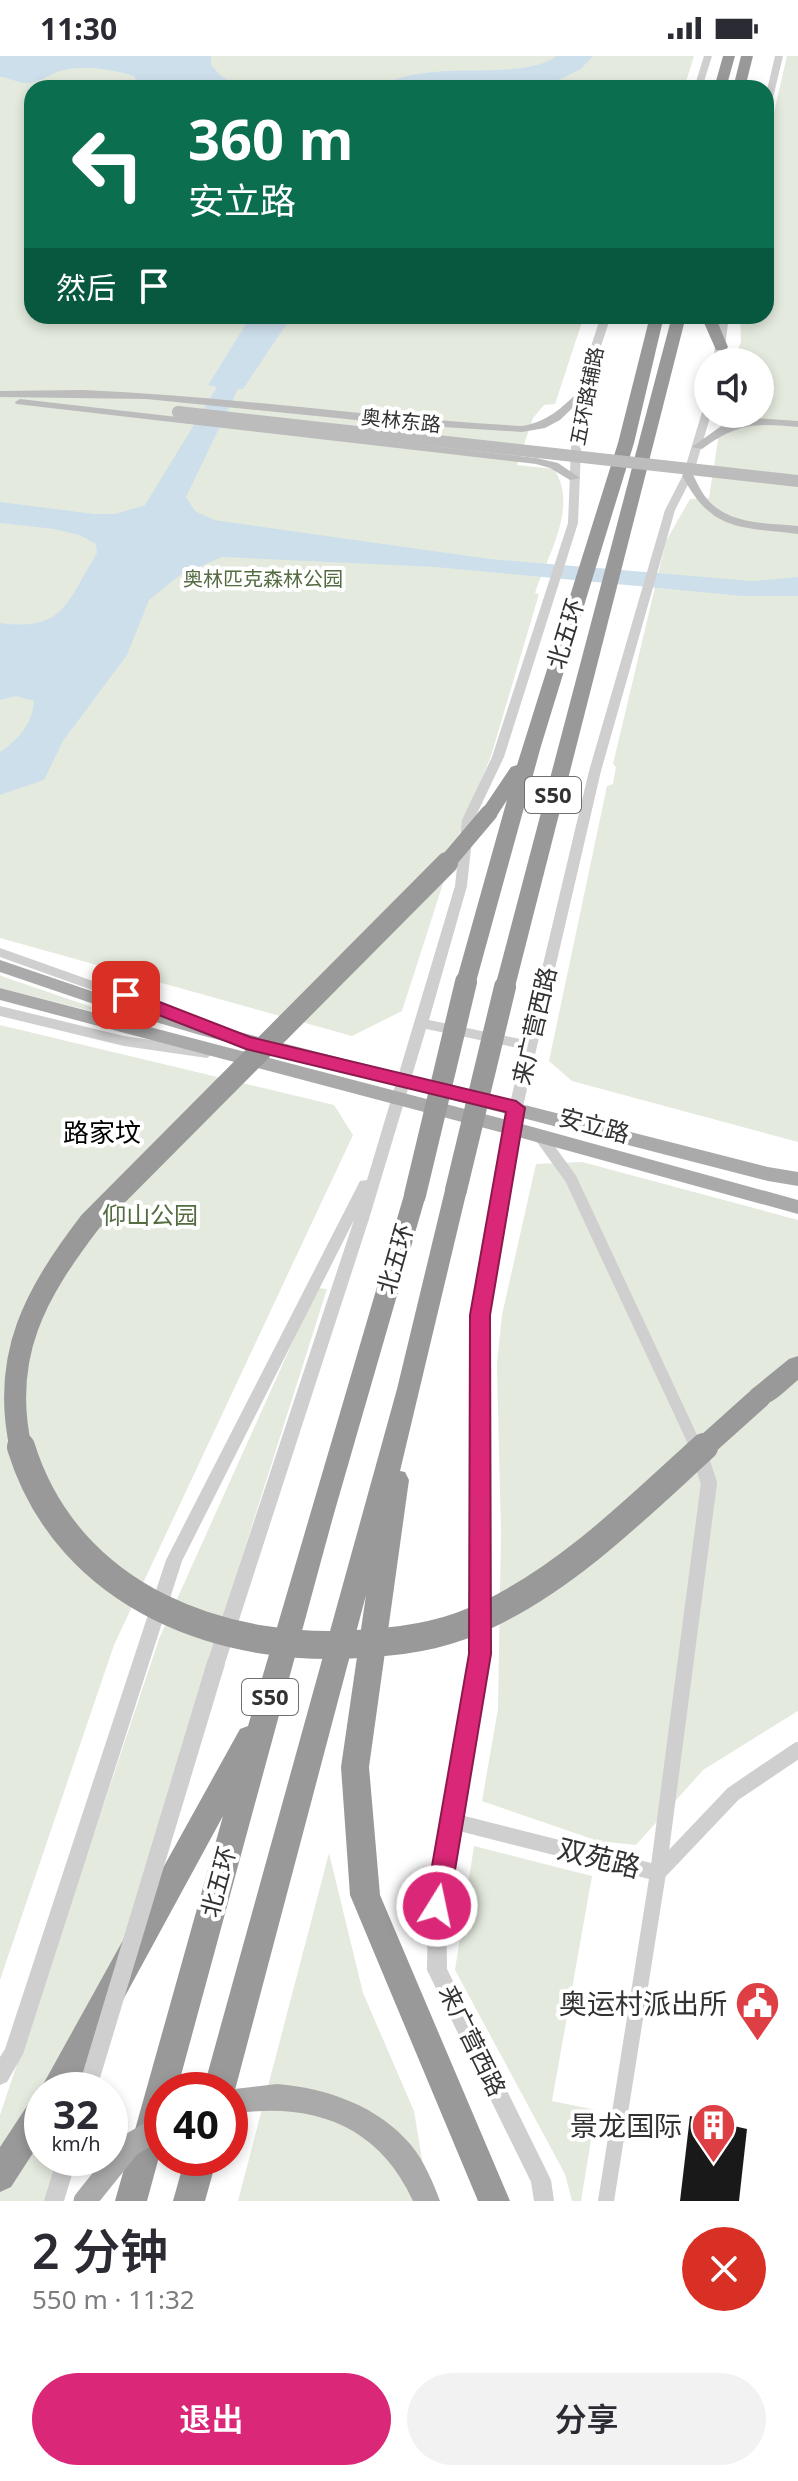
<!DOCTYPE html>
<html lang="zh">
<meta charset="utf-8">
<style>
body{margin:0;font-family:"Noto Sans","Noto Sans SC",sans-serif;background:#f2f2f3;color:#2b2b33;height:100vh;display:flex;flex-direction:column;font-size:30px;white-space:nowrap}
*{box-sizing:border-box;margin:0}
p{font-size:26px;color:#7c7c81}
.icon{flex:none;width:44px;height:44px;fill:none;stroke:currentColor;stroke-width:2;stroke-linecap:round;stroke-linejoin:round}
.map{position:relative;height:2145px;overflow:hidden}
.sheet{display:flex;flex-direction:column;background:#fff;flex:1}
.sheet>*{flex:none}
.top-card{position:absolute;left:24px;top:24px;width:750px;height:244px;border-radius:24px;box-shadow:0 4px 12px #0003;background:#0b6e4f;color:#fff;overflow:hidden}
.fabs{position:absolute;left:694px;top:292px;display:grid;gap:16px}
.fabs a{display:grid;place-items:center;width:80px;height:80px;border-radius:50%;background:#fff;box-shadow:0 4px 12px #0003;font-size:40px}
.speed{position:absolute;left:24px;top:2016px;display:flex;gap:16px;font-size:40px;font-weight:700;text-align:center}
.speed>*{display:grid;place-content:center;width:104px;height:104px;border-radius:50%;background:#fff;box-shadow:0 4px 12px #0003;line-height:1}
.speed small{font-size:20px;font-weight:400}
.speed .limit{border:12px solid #d22;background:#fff;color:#111}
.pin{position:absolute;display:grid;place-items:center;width:68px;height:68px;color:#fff;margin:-34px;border-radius:16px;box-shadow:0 4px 12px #0006}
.me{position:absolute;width:88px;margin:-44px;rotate:10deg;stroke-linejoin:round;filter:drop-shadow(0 0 6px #0008)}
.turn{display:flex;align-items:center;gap:28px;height:168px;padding:0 32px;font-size:36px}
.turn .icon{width:104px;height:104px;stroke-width:2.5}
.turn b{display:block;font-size:56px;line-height:68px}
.then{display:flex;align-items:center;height:76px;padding:0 32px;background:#0003;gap:16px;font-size:30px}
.round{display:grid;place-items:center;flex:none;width:84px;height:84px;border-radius:42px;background:#f2f2f3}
.summary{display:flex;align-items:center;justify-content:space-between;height:136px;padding:0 32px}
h1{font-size:48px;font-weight:600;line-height:60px}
.cta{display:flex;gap:16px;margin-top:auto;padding:16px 32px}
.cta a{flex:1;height:92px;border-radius:48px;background:#db2777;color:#fff;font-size:32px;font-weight:600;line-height:92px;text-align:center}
.cta a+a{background:#f2f2f3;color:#2b2b33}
.status{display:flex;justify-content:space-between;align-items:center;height:56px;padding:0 40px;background:#fff;direction:ltr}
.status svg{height:22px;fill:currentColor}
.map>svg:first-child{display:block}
.green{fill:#e4eade}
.water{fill:#cedfec}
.building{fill:#191919}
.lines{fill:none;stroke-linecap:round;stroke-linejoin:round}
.minor-far1{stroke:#cfcfcf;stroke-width:12}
.minor{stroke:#cfcfcf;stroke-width:16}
.tertiary{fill:#cfcfcf;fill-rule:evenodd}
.secondary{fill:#bcbcbc;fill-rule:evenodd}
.primary{fill:#aaa;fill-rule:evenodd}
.motorway{fill:#999;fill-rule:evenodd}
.tertiary-bridge{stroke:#cfcfcf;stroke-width:18}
.secondary-bridge{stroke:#bcbcbc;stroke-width:12}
.primary-bridge{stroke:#aaa;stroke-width:23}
.motorway-bridge-far2{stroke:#999;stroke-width:17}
.motorway-bridge-far1{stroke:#999;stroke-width:22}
.motorway-bridge{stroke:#999;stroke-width:28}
.route{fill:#db2777;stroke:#8e194d;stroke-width:2}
.labels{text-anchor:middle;stroke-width:8;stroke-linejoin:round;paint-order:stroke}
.far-street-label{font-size:20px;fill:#323232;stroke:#fff}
.far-park-label{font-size:20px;fill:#536c40;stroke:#fff}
.shield{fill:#fff;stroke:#707070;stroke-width:2}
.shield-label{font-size:22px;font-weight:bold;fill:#323232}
.street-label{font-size:24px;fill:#323232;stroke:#fff}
.park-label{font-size:24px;fill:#536c40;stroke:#fff}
.neighbourhood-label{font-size:26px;fill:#000;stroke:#fff}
.near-street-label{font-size:28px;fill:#323232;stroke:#fff}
.near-poi-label{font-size:28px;fill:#323232;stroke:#fff;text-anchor:end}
</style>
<div class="status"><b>11:30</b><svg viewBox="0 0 49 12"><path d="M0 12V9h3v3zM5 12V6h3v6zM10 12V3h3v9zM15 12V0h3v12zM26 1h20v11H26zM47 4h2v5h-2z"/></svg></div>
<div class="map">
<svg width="798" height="2145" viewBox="0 0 798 2145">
<rect width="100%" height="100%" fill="#fff"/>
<!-- green -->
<g class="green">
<path d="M0,0H694L684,32H32V260H584L555,348L544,349L533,362L517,409L554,413C579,451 547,500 535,537L539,538L491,700L457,784L402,955L352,980L0,882Z"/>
<path d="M787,0H798V1086L572,1025L549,1005L607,730L613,728L616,711L613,708L666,485L690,443L709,442L722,358H760V306H733L741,286L740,260H766V91Z"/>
<path d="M0,919L4,921L92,951L91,955L0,932Z"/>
<path d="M0,969L334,1049L353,1079L114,1589L0,1924Z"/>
<path d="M582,1106L798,1164V1655L703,1714L636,1789L598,1785L482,1745L498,1653L501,1478L497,1308L502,1259L536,1108Z"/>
<path d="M317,1232L327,1233L192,1659L79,2034H42V2102H59L46,2145H0V2059L159,1583Z"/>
<path d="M474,1790L592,1820L552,2045L596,2054L581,2145H572L565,2118L455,1914Z"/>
<path d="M329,1797L363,1937L414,2055L429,2145H238Z"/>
</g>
<!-- water -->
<g class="water">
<path d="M0,0H211V9L221,20L241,32H140L134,20C111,13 84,8 60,15C48,19 38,28 24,27C16,26 9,21 0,21Z"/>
<path d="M557,0H593L581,13L542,32H379C423,0 518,28 557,0Z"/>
<path d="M251,260H292L243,333H238L186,441L195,455L214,464L490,503L752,525L798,521V540H743L435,511L222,501L180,519L149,544L127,599L63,685L44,724L0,739V696C19,683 32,668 34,645L16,640L0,644V567C65,576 67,545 97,497L96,488L79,479L54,473L0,467V446L94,458H115L145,449L217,331L208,329Z"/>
</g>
<!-- building -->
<path class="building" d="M690,2060L747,2073L739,2145H680Z"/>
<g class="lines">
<!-- minor-far1 -->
<path class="minor-far1" d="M540,1080L571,1123L697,1393"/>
<!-- minor -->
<g class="minor">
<path d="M452,1765L658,1817L733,1738L798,1694"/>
<path d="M606,2145L658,1817L709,1427L697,1391"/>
</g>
<!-- tertiary -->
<g class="tertiary">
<path d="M704,0H712L702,32H694Z"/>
<path d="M775,0H783L770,54L766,56V38Z"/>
<path d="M601,260H611L597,302L582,369L578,467L504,701L474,764L467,830L429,964L525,984L589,715L665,454L683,419L703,353L708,350V358H711L693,419L675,454L601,715L518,1072L488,1259L489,1598L446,1850L447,1913L551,2124L554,2145H534L531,2126L427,1914L428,1850L471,1598L472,1259L504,1072L523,993L426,973L369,1163L225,1607L222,1612L216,1615L210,1612L207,1607L354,1164L182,1505L23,1998L7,2026L0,2029V2001L5,1993L166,1504L358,1129L360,1125L367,1124L455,830L462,764L492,701L568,467L572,369L587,302Z"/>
<path d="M719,260H729L723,306H713Z"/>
<path d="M0,892L208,966L210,969L203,974L198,972L0,901Z"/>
<path d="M0,950L124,980L207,992L214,997L207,1002L124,990L0,960Z"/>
<path d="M57,2102H77L64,2145H44Z"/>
</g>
<!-- secondary -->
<g class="secondary">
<path d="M83,334C230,340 375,362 522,370C547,366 562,352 579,335L588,337L560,364L545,372L522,376L396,368L146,343L0,341V335Z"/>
<path d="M20,343L536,402L558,407L580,422L570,424L550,412L536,408L16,348L15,346Z"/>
<path d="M755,362L798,365V371C755,367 738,367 702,393L692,391L720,371Z"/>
<path d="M688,416L692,417C696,424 699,432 704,439C725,469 766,467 798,470V478C741,471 711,476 682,419Z"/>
</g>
<!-- primary -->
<g class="primary">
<path d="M0,904L106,940L200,966L768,1111L798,1116V1130L768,1125L200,979L94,948L0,916Z"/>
<path d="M0,932L511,1065L798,1144V1158L511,1079L0,944Z"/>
<path d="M277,2028C327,2032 378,2050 411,2089C424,2105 433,2126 440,2145H413C377,2067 311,2046 230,2058V2034H226Z"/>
</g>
<!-- motorway -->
<g class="motorway">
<path d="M723,0H735L726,32H714Z"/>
<path d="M741,0H753L745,32H733Z"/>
<path d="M650,260H664L634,387L541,690L476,926L473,931H459L456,926L507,744L496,761H482L480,757L511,711L517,709L618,387Z"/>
<path d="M672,260H686L515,931L512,936H498L495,931Z"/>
<path d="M701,260H715L728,291L726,294H716Z"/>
<path d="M456,1126L464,1128L467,1134L400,1415L405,1416L409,1424L369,1711L380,1839L510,2145H478L350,1839L341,1711L366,1539L235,2034L230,2045V2034H203L397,1333L445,1134L448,1128Z"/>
<path d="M415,1130L423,1133L426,1139L333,1461L177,2034H162V2090L147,2145H115L223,1760L74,2034H42V2038L40,2034L240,1673L248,1670L404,1139L407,1133Z"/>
<path d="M798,1300V1324C784,1335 770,1354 751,1348L748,1341L751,1334L789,1303Z"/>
<path d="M42,2039V2083L11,2131L0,2136V2091L31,2044Z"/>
<path d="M185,2102H217L205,2145H173Z"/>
</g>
<!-- tertiary-bridge -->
<path class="tertiary-bridge" d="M87,2034L216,1607"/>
<!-- secondary-bridge -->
<path class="secondary-bridge" d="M178,356L798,425"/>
<!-- primary-bridge -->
<path class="primary-bridge" d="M85,2145L130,2089L162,2070"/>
<!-- motorway-bridge-far2 -->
<path class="motorway-bridge-far2" d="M445,809L489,757"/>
<!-- motorway-bridge-far1 -->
<g class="motorway-bridge-far1">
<path d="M456,1134L505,931"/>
<path d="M415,1139L466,926"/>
<path d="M21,1393C0,1299 36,1237 90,1166L447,807"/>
<path d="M702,1393L760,1341"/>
</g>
<!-- motorway-bridge -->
<path class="motorway-bridge" d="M21,1391C68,1543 227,1601 372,1587C414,1584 451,1577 489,1558C570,1519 638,1451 704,1391"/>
</g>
<!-- route -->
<path class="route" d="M126,933L250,981L516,1045L525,1052L490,1259L491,1598L449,1850L446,1859L437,1862L429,1859L425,1850L469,1598L470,1259L506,1056L246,993L120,944L117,939Z"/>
<!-- icons -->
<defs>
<symbol id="civic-pin" viewBox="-11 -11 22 30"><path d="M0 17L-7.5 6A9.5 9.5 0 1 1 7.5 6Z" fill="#dd3f45" stroke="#fff"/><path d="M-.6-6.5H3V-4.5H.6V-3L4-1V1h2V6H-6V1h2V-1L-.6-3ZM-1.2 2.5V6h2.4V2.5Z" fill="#fff"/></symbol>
<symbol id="building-pin" viewBox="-11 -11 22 30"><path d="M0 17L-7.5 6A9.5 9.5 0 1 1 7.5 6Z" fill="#dd3f45" stroke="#fff"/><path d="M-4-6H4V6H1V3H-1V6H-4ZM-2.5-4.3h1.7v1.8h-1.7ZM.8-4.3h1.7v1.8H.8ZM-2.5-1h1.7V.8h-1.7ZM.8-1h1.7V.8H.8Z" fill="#fff"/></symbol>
</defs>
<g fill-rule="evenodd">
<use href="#civic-pin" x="732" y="1922" width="51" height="69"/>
<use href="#building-pin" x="688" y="2044" width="51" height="69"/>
</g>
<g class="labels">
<!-- far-street labels -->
<g class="far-street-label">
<text transform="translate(587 340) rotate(-79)" y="7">五环路辅路</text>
<text transform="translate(401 365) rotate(6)" y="7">奥林东路</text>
</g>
<!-- far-park labels -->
<g class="far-park-label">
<text x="263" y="530">奥林匹克森林公园</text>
</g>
<!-- shield labels -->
<g class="shield">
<rect x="525" y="721" width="56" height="36" rx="6"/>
<rect x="242" y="1623" width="56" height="36" rx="6"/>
</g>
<g class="shield-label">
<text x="553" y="747">S50</text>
<text x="270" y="1649">S50</text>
</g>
<!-- street labels -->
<g class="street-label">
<text transform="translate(566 578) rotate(-73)" y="8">北五环</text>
<text transform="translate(535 970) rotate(-77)" y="8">来广营西路</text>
<text transform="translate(594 1070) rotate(15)" y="8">安立路</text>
<text transform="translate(396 1203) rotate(-74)" y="8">北五环</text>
<text transform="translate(219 1826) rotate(-75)" y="8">北五环</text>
<text transform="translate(472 1985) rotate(64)" y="8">来广营西路</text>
</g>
<!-- park labels -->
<g class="park-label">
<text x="150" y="1168">仰山公园</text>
</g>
<!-- neighbourhood labels -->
<g class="neighbourhood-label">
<text x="102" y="1086">路家坟</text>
</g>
<!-- near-street labels -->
<g class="near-street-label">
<text transform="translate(599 1802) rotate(14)" y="10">双苑路</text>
</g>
<!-- near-poi labels -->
<g class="near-poi-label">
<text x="727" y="1958">奥运村派出所</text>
<text x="682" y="2080">景龙国际</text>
</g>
</g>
</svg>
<div class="fabs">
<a><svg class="icon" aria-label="sound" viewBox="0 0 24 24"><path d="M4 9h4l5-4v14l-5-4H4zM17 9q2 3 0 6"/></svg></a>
</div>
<div class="speed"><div>32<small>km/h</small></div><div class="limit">40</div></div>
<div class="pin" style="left:126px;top:939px;background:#d93025"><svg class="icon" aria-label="arrive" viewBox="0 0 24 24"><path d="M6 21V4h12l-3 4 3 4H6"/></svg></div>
<svg class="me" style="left:437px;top:1850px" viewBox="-20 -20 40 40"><circle r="17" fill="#db2777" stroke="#fff" stroke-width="3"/><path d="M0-11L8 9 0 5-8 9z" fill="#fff"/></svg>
<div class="top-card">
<div class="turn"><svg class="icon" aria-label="left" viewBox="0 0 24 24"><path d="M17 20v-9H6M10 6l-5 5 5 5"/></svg><div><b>360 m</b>安立路</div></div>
<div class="then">然后<svg class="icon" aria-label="arrive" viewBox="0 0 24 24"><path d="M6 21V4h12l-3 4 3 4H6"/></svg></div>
</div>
</div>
<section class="sheet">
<div class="summary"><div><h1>2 分钟</h1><p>550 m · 11:32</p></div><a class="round" style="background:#d93025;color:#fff"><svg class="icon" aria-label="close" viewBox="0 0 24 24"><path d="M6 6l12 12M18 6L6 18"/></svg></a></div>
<div class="cta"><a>退出</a><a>分享</a></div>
</section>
